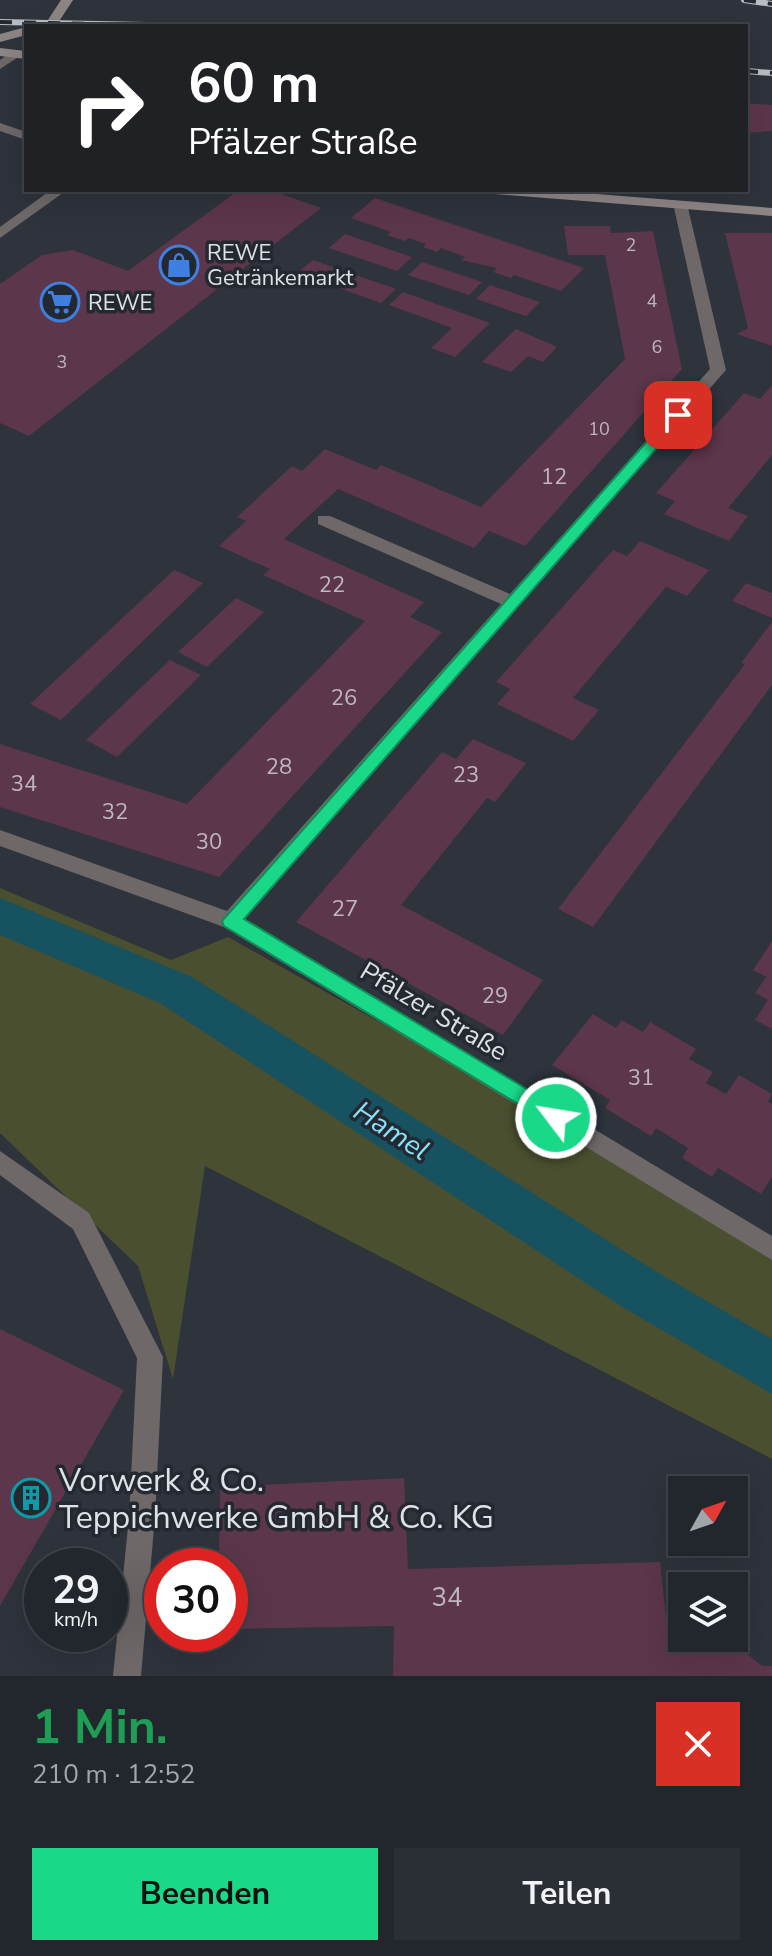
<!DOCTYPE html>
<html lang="de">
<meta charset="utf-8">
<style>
body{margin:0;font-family:"Nunito Sans",sans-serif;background:#2a2e35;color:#f1f3f6;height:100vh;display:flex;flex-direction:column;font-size:30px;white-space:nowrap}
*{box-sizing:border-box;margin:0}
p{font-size:26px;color:#a2a5aa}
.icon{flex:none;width:44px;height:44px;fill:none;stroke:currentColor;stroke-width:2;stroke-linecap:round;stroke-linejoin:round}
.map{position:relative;height:1676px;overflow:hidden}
.details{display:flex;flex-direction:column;background:#22262d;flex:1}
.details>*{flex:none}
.hud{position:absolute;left:24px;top:24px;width:724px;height:168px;border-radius:0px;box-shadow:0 8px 32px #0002,0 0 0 2px #3f4349;background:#202124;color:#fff;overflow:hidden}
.needle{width:52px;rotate:50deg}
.fabs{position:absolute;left:668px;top:1476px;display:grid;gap:16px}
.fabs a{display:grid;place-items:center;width:80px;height:80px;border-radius:0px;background:#22262d;box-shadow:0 8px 32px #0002,0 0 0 2px #3f4349;font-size:40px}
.speed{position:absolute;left:24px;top:1548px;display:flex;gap:16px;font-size:40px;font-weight:700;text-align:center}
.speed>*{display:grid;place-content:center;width:104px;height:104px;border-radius:50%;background:#22262d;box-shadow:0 8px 32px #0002,0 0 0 2px #3f4349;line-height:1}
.speed small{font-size:20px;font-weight:400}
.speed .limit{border:12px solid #d22;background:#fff;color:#111}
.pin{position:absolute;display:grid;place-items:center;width:68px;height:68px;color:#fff;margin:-34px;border-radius:16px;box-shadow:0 4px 12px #0006}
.me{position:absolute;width:88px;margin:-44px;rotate:301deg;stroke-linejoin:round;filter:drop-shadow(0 0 6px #0008)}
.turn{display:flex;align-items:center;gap:28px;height:168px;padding:0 32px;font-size:36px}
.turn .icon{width:104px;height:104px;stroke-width:2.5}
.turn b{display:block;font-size:56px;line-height:68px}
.round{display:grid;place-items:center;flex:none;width:84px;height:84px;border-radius:0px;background:#2a2e35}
.summary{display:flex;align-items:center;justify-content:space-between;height:136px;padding:0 32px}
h1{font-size:48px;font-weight:700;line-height:60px;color:#1e9e55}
.cta{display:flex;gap:16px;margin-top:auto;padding:16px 32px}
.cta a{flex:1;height:92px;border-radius:0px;background:#19d989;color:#111;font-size:32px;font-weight:700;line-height:92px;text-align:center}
.cta a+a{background:#2a2e35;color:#f1f3f6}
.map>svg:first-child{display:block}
.green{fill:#494f2f}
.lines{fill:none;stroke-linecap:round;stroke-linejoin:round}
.canal{fill:#165260;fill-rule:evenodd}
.building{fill:#5c364b}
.lane{fill:#6e6868;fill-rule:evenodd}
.street{fill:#6e6868;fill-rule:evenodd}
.secondary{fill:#8e8585;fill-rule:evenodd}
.rail-casing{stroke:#babec4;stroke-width:6}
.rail{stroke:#242931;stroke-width:4;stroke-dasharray:12;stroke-linecap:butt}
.route{fill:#19d989;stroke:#108d59;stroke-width:2}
.labels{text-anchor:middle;stroke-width:7;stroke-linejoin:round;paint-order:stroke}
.far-number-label{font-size:18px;fill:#beb6c0}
.far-poi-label{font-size:22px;fill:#dee1e7;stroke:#242931;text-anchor:start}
.number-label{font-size:22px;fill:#beb6c0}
.street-label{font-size:26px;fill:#dee1e7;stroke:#242931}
.near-number-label{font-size:26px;fill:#beb6c0}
.water-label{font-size:28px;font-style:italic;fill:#86e1fa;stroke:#242931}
.near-poi-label{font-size:32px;fill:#dee1e7;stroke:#242931;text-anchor:start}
</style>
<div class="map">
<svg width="772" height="1676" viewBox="0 0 772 1676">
<rect width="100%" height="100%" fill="#2e333c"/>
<!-- green -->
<path class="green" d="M0,888L171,960L228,937L456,1065L772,1260V1459L205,1166L173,1379L138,1266L0,1133Z"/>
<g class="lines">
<!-- canal -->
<path class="canal" d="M0,898L192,977L660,1274L772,1339V1394L624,1308L160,1003L0,935Z"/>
</g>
<!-- building -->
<g class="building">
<path d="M746,103L772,105V131L747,133Z"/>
<path d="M239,190H270L321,208L29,436L0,423V284L42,255L73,250L128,271Z"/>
<path d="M375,198L584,268L561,291L514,275L511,278L493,272L497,268L461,260L465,257L441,248L437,252L423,247L426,244L409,238L405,241L387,235L391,232L351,218Z"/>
<path d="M564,226H610L611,233L653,231L682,369L525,546L489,531L474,548L338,489L284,539L424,602L410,617L442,632L219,877L0,807V744L187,804L365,621L263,575L270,569L219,546L246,521L237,517L292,466L302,471L325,449L376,470L381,465L481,507L625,359L605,255H568Z"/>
<path d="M725,233H772V346L737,334L748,328Z"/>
<path d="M345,234L412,257L397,271L329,248Z"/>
<path d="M313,260L396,289L381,303L297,273Z"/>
<path d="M422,262L482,282L469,295L408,275Z"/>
<path d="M490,285L540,302L526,316L476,299Z"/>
<path d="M403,292L490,323L455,357L431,348L452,328L389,305Z"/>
<path d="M516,329L557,347L543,362L528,356L511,372L482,362Z"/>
<path d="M772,385V455L728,508L748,516L729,541L664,514L675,501L656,493L744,393L760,399Z"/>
<path d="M640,541L709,570L687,596L666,587L573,698L599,710L573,741L497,704L510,689L496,682L613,550L627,556Z"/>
<path d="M174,570L203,583L61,720L30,704Z"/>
<path d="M746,583L772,593V618L732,601Z"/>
<path d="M236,598L264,612L207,667L178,652Z"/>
<path d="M772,622V685L593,927L558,909L745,664L741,663Z"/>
<path d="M170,660L201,675L117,757L86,740Z"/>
<path d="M473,739L526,763L495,802L487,798L401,905L543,980L503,1035L296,922L442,752L456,759Z"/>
<path d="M772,941V1029L755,1020L768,1000L755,993L766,977L753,970Z"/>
<path d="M593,1014L616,1028L622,1020L643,1032L650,1022L696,1049L689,1059L713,1072L706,1083L726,1094L739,1075L772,1094L768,1102L772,1104V1177L761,1194L718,1168L712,1177L682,1158L688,1148L656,1128L651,1136L605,1108L610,1100L552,1065Z"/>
<path d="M0,1329L124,1390L0,1606Z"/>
<path d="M404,1478L408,1569L660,1562L668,1636L728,1638L762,1666H772V1676H393L394,1626L230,1629V1566H219L220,1487Z"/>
</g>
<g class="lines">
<!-- lane -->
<g class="lane">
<path d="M13,51L23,54L0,69V60Z"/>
<path d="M0,123L26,132V140L0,131Z"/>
<path d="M51,190H67L0,238V227Z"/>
<path d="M0,1151L89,1213L163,1357L155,1517L141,1676H113L129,1517L137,1358L73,1229L0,1175Z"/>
</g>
<!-- street -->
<path class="street" d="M681,204L688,208L726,370L245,919L772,1236V1260L224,927L0,846V830L227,911L501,604L318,524V516H330L510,594L710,369L674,208Z"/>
<!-- secondary -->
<g class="secondary">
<path d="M61,0H73L56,26H44Z"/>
<path d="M26,27V35L0,42V34Z"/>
<path d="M0,48L26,51V59L0,56Z"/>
<path d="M488,190H546L772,208V216L495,194Z"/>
</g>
<defs>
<g id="rail">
<path d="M744,0L772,4"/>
<path d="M0,22L195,26"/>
<path d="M746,71L772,73"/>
</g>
</defs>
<!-- rail casing -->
<use href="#rail" class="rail-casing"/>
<!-- rail -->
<use href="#rail" class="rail"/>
</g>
<!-- route -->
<path class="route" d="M678,411L685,415L683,418L244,919L563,1111L566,1118L563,1125L556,1127L224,926L222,921L673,412Z"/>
<!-- icons -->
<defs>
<symbol id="shop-ring" viewBox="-11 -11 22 22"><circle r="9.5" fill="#242931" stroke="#3f7fe0" stroke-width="1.5"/><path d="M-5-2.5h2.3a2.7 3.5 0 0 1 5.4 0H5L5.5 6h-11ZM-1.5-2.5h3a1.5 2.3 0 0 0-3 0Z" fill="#3f7fe0"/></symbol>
<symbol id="supermarket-ring" viewBox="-11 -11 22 22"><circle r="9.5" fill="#242931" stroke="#3f7fe0" stroke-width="1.5"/><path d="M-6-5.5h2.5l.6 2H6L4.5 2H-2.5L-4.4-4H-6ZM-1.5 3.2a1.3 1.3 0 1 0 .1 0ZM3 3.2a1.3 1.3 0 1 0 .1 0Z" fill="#3f7fe0"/></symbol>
<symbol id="building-ring" viewBox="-11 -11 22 22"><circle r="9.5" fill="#242931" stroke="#0f9aa8" stroke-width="1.5"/><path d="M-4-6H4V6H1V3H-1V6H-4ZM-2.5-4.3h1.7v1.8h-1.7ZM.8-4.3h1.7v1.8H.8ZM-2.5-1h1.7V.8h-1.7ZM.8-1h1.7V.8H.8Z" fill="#0f9aa8"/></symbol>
</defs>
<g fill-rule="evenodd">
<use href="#shop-ring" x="157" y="243" width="44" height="44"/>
<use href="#supermarket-ring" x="38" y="280" width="44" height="44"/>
<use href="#building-ring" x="9" y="1476" width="44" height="44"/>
</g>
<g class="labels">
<!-- far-number labels -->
<g class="far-number-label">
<text x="631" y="251">2</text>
<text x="652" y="307">4</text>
<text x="657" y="353">6</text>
<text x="62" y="368">3</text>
<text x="599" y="435">10</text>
</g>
<!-- far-poi labels -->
<g class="far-poi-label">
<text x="207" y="260">REWE<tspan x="207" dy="25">Getränkemarkt</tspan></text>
<text x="88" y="310">REWE</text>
</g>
<!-- number labels -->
<g class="number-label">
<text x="554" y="484">12</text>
<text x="332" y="592">22</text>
<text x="344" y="705">26</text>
<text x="279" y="774">28</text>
<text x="466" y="782">23</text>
<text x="24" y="791">34</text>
<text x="115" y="819">32</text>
<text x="209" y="849">30</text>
<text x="345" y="916">27</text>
<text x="495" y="1003">29</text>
<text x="641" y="1085">31</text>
</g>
<!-- street labels -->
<g class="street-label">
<text transform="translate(434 1011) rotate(31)" y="9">Pfälzer Straße</text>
</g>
<!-- near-number labels -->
<g class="near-number-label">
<text x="447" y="1606">34</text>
</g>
<!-- water labels -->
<g class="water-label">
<text transform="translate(392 1130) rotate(33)" y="10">Hamel</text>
</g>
<!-- near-poi labels -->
<g class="near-poi-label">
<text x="59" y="1491">Vorwerk &amp; Co.<tspan x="59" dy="37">Teppichwerke GmbH &amp; Co. KG</tspan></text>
</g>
</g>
</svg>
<div class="fabs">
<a><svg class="needle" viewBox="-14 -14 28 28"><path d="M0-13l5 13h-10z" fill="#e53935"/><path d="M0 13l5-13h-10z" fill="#a2a5aa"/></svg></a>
<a><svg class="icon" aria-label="layers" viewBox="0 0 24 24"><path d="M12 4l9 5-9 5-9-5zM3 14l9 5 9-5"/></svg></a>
</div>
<div class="speed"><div>29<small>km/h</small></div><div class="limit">30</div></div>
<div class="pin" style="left:678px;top:415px;background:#d93025"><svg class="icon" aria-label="arrive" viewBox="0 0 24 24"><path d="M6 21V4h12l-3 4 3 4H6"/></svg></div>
<svg class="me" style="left:556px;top:1118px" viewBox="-20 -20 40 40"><circle r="17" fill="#19d989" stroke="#fff" stroke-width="3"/><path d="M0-11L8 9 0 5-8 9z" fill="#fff"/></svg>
<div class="hud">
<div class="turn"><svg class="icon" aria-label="right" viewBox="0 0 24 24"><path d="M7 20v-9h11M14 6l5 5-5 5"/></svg><div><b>60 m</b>Pfälzer Straße</div></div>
</div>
</div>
<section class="details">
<div class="summary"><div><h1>1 Min.</h1><p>210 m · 12:52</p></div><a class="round" style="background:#d93025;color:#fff"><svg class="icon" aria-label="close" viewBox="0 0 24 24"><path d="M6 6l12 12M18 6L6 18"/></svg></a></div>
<div class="cta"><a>Beenden</a><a>Teilen</a></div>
</section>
